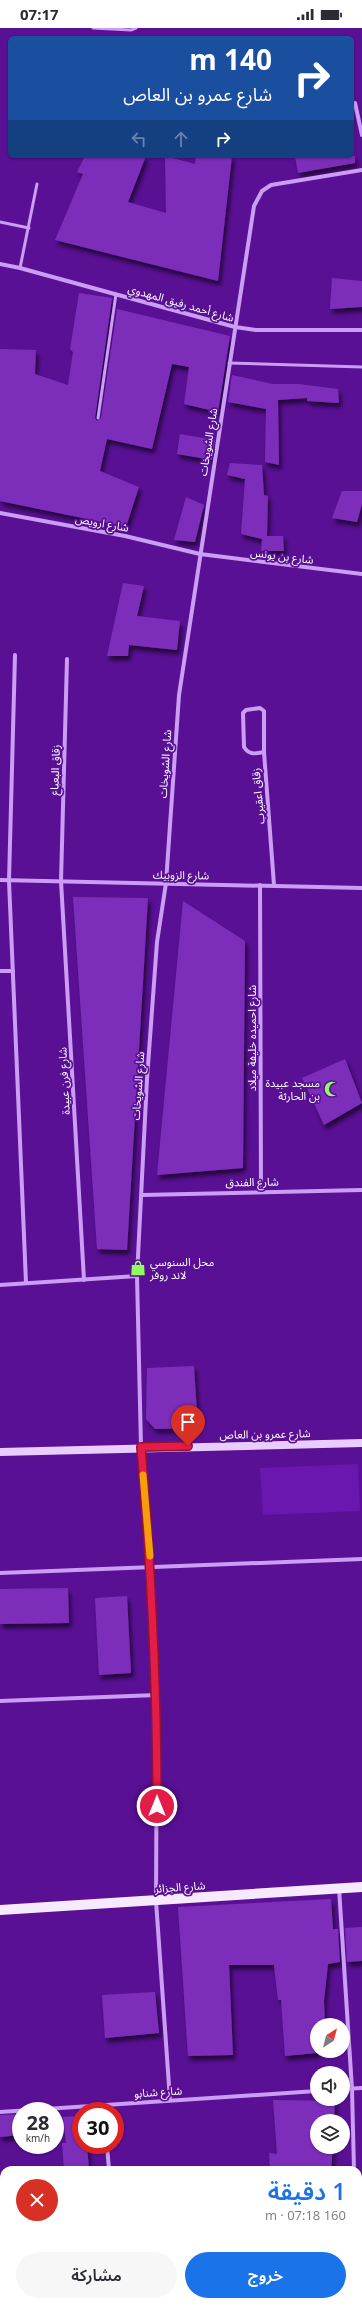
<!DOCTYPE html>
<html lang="ar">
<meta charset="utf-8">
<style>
body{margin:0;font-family:"Open Sans","Noto Sans Arabic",sans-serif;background:#f7f7f7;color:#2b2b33;direction:rtl;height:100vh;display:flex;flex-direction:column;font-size:15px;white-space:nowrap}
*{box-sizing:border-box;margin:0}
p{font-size:13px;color:#7c7c81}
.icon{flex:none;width:22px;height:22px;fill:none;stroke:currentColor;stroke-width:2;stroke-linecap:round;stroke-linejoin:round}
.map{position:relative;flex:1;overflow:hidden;direction:ltr}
.panel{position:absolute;left:0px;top:2138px;width:362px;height:140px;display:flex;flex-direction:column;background:#fff;border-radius:12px 12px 0 0;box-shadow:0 1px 3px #0004;direction:rtl}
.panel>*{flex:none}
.hud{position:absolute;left:8px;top:8px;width:346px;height:122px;border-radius:6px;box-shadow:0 1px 3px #0004;direction:rtl;background:#1a4fa0;color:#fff;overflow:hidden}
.needle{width:26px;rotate:36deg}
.buttons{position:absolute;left:310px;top:1990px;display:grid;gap:8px}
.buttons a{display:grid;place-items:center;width:40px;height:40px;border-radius:50%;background:#fff;box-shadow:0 1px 3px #0004;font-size:20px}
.speed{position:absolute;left:12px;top:2074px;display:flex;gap:8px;font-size:20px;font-weight:700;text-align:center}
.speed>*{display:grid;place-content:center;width:52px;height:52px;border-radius:50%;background:#fff;box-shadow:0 1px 3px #0004;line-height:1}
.speed small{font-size:10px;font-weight:400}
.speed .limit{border:6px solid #d22;background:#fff;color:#111}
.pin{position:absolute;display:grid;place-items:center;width:34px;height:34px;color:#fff;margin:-41px -17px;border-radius:50% 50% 50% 0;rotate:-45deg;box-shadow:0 0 4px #0007}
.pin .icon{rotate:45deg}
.me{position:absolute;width:44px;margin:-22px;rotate:0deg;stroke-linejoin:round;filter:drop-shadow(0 0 3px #0008)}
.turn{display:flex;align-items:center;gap:14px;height:84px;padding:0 16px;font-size:18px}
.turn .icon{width:52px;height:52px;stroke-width:2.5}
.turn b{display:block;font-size:28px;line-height:34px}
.lanes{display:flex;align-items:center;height:38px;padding:0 16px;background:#0003;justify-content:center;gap:20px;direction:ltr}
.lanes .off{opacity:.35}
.round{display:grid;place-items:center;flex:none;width:42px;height:42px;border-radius:21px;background:#f7f7f7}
.overview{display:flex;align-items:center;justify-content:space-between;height:68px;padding:0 16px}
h1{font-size:24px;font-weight:600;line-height:30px;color:#1a73e8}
.button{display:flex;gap:8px;margin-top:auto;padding:8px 16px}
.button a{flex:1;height:46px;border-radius:24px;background:#1a73e8;color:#fff;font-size:16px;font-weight:600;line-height:46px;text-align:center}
.button a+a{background:#f7f7f7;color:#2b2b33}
.status{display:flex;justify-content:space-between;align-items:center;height:28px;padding:0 20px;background:#fff;direction:ltr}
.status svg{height:11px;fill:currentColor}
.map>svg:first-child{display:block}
.green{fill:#6917af}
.building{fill:#7b2fba;filter:url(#shadow)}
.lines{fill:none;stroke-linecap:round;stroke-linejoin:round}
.lane{stroke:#cc9df4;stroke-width:3}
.street{stroke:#cc9df4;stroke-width:4}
.secondary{stroke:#e8cdfd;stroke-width:8}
.primary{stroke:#f7eaff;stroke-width:10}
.route-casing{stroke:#92132f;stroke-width:10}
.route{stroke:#e11d48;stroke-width:7}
.slow{stroke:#f59e0b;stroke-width:7}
.labels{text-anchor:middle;stroke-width:3.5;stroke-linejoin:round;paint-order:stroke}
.street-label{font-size:11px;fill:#fff;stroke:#591094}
.poi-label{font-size:11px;fill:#fff;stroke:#591094;text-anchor:end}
</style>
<div class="status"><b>07:17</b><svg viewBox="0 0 49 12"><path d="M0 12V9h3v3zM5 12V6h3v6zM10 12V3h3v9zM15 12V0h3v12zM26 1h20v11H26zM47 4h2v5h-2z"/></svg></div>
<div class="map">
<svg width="362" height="2278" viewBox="0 0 362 2278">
<defs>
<filter id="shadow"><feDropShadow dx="2.5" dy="4.5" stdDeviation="2" flood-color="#0009"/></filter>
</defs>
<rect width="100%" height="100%" fill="#591094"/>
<!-- green -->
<path class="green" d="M358,1436L360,1483L263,1487L260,1440Z"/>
<!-- building -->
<g class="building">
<path d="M85,128H146L128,174L166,185L165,128L195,136L196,128H232L218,253L55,212L83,146L77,144Z"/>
<path d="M295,128H355V135L298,145Z"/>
<path d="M332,250L362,253V279L330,281Z"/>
<path d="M79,265L112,270L95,390L97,393L101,390L117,281L230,308L218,384L184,376L189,339L172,336L152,421L107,411L100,443L139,459L126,499L0,473V321L36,322L35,346L68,357L73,324L70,321Z"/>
<path d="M232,347L273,356H299L338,361L339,375L307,373V370L278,372L279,437L265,434L266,381L228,374Z"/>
<path d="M180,406L215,412L212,432L177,426Z"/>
<path d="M230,435L262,437L264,467L268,468L267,508H283L284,523H261L262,511L241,506L245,451L227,447Z"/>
<path d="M342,463H362V476L357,494L332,490Z"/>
<path d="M186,469L204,477L195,514L174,512Z"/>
<path d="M123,555L144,558L137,588L180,593L177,622L129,617L128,628H107Z"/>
<path d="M73,869L148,870L127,1222L97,1221Z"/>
<path d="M183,873L245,913L243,1140L157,1147Z"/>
<path d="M345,1031L362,1075L324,1097L302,1050Z"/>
<path d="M194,1338L198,1400L155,1401L146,1391L147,1340Z"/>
<path d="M68,1560L69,1595L0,1596V1561Z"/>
<path d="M127,1568L131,1645L99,1647L95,1570Z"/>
<path d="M331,1871L333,1901H338L340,1934L328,1936L324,1973L325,1997H317V2025L285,2028L281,1972H278L274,1937H229L233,2027L188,2028L178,1879Z"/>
<path d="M362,1899V1933L347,1934L345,1900Z"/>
<path d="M155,1964L159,2005L105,2010L102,1967Z"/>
<path d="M273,2072L335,2073L334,2093H317V2119H333L331,2142H270L269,2125L277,2126Z"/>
<path d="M21,2086V2107L0,2109V2087Z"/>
<path d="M81,2088V2117H87L89,2142H64L62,2115H66L63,2089Z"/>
</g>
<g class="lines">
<!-- lane -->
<g class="lane">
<path d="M93,0L131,2L136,0"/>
<path d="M0,194L29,200"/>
<path d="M20,240L37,156"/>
<path d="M229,335L362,339"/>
<path d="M98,390L116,266"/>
</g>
<!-- street -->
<g class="street">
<path d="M355,75L362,107"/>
<path d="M0,236L20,240L235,299L256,302H362"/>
<path d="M0,485L125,508L200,526L362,546"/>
<path d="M15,627L9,853L26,1255"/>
<path d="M67,631L61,853L84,1252"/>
<path d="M264,724C255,726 249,727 244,719L243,685L246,682L260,680L264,683V724L274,857"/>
<path d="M0,852L362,860"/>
<path d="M260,857L261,1163"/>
<path d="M0,943H13"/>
<path d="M142,1167L362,1162"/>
<path d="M0,1257L137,1248"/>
<path d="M0,1545L362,1531"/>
<path d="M157,1667L151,1539L141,1419L137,1248L147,1051L157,914L166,855L179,667L254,178L262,163L271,157L362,142"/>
<path d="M0,1673L157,1667L156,1873L170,2072"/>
<path d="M339,1860L352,2061L354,2142"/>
<path d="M343,2061L362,2060"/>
<path d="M0,2084L317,2063"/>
<path d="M107,2117L109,2142"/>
<path d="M358,2199H362"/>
<path d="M0,2218H4"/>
<path d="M118,2274V2278"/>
<path d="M357,2274V2278"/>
</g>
<!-- secondary -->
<path class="secondary" d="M0,1424L362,1415"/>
<!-- primary -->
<path class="primary" d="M0,1882L362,1859"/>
</g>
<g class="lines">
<defs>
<path id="route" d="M157,1778C157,1658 151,1539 141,1419L188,1418"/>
</defs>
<!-- route casing -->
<use href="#route" class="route-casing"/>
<!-- route -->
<use href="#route" class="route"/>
<!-- slow -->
<path class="slow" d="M143,1447L150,1528"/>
</g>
<!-- icons -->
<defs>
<symbol id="mosque-bare" viewBox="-9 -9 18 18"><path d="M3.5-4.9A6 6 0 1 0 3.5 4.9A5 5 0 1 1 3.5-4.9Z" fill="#8fff60" stroke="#591094" stroke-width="2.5" paint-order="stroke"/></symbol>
<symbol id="shop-bare" viewBox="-9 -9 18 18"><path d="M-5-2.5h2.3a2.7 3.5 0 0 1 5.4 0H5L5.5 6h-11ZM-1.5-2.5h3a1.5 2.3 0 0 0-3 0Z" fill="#8fff60" stroke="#591094" stroke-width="2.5" paint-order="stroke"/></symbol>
</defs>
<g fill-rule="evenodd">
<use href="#mosque-bare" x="321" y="1050" width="22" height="22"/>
<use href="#shop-bare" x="127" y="1229" width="22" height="22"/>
</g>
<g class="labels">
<!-- street labels -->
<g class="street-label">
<text transform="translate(181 275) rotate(16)" y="4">شارع أحمد رفيق المهدوي</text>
<text transform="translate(208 414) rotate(-81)" y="4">شارع الشويخات</text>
<text transform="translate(102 495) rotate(10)" y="4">شارع ارويص</text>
<text transform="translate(282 528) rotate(7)" y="4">شارع بن يونس</text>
<text transform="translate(165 736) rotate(-86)" y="4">شارع الشويخات</text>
<text transform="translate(55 742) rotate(-88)" y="4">زقاق البعباع</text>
<text transform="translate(258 768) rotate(-95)" y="4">زقاق اعقيرب</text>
<text transform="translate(181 847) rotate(1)" y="4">شارع الزوبيك</text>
<text transform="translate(252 1010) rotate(-90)" y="4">شارع احميده خليفة ميلاد</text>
<text transform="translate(64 1053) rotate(-93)" y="4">شارع فرن عبيدة</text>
<text transform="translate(138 1058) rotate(-86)" y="4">شارع الشويخات</text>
<text transform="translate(252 1154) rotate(-1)" y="4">شارع الفندق</text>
<text transform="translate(265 1406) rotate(-1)" y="4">شارع عمرو بن العاص</text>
<text transform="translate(180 1859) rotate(-4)" y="4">شارع الجزائر</text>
<text transform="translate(158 2064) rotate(-4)" y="4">شارع شنابو</text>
</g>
<!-- poi labels -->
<g class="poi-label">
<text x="320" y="1059">مسجد عبيدة<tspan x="320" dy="13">بن الحارثة</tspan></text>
<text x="150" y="1238" text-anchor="start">محل السنوسي<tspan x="150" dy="13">لاند روفر</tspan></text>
</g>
</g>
</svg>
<div class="buttons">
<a><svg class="needle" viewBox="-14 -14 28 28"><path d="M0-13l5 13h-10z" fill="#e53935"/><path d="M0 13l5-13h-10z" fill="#7c7c81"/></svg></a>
<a><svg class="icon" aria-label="sound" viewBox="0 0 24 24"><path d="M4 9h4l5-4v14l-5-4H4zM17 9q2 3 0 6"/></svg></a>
<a><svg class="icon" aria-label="layers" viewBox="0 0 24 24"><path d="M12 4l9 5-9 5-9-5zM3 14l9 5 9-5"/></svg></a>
</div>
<div class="speed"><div>28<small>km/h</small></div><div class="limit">30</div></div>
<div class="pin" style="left:188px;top:1418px;background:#d93025"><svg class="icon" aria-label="arrive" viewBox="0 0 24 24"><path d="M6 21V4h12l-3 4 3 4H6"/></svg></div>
<svg class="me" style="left:157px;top:1778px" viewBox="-20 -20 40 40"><circle r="17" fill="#e11d48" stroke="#fff" stroke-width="3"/><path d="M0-11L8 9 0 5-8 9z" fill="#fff"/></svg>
<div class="hud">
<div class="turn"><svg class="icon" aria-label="right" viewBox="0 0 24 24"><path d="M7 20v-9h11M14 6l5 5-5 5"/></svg><div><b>140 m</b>شارع عمرو بن العاص</div></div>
<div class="lanes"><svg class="icon off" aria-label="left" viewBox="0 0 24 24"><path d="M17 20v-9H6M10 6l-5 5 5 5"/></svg><svg class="icon off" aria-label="ahead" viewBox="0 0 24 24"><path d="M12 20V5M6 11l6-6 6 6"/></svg><svg class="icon" aria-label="right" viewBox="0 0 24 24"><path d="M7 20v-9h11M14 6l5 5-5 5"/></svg></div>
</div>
<section class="panel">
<div class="overview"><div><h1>1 دقيقة</h1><p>160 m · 07:18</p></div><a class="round" style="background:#d93025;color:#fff"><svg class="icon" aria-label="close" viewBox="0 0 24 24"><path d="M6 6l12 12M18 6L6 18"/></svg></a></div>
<div class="button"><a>خروج</a><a>مشاركة</a></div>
</section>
</div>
